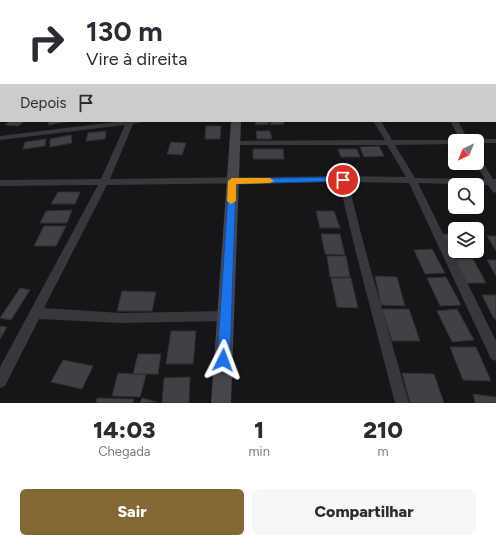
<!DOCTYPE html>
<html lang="pt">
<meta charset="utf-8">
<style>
body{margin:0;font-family:Figtree,sans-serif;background:#f7f7f7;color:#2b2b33;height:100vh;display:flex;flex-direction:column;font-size:15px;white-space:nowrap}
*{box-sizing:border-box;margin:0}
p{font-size:13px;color:#7c7c81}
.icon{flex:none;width:22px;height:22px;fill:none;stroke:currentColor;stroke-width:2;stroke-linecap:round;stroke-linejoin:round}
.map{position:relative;height:403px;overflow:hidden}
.drawer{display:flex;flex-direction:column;background:#fff;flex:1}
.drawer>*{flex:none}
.guide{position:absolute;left:0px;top:0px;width:496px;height:122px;box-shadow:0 2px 6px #0003;background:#fff;color:#2b2b33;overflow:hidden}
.needle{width:26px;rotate:223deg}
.buttons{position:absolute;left:448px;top:134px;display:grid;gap:8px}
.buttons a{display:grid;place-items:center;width:36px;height:36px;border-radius:6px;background:#fff;box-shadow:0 2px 6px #0003;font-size:20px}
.pin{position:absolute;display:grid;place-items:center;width:34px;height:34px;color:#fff;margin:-17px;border:2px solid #fff;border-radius:50%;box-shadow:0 1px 4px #0007}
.me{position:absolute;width:44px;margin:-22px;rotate:3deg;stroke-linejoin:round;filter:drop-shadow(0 0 3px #0008)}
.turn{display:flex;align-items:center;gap:14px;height:84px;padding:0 20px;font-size:18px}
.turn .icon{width:52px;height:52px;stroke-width:2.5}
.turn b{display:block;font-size:28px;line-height:34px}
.then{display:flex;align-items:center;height:38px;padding:0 20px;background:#0003;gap:8px;font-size:15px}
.eta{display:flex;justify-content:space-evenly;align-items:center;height:68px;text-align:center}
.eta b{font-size:24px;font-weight:800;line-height:28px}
.action{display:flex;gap:8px;margin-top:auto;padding:8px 20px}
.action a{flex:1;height:46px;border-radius:6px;background:#856733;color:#fff;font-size:16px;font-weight:800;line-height:46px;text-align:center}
.action a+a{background:#f7f7f7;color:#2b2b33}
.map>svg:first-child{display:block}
.building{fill:#404145;stroke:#303034}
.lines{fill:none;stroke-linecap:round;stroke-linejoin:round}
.minor{fill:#37383d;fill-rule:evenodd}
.secondary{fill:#45474d;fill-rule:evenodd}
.route{fill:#1a73e8;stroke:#114b97}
.slow{fill:#f59e0b}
</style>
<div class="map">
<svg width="496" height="403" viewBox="0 0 496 403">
<rect width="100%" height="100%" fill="#161618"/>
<!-- building -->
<g class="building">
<path d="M9,121H25L18,126L5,125Z"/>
<path d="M49,121H72L48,125Z"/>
<path d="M255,121H268L269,124L256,125Z"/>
<path d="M270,121H283L284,124L271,125Z"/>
<path d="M206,126H221L220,139H205Z"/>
<path d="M106,131L105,139L86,141L88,133Z"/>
<path d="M256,131H270L272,139H257Z"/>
<path d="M71,135L72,143L50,147V139Z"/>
<path d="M46,139L45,146L23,149L25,142Z"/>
<path d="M171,142L186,143L182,155L167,154Z"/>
<path d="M379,146L384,156L364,157L360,147Z"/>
<path d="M253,149H283L284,159H253Z"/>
<path d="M338,149H357L360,157H341Z"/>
<path d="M58,192H80L75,204H51Z"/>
<path d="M72,210L67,223H40L46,211Z"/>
<path d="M316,211H334L340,228H320Z"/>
<path d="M44,226H66L56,246H34Z"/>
<path d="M321,234H340L345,255L325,254Z"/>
<path d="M440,234H455V251H469L472,255L453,256Z"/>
<path d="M487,236H496V251Z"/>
<path d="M432,249L445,273L425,274L414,250Z"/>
<path d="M327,256H346L350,277H330Z"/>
<path d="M455,259H473L486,283H466Z"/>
<path d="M487,260H496V276Z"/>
<path d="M375,276L397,277L405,306L381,305Z"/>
<path d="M446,277L461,305L440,306L427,278Z"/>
<path d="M331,278H351L358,308L337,307Z"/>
<path d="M20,288L30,290L11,320L0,318Z"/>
<path d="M122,291L156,292L152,311H117Z"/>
<path d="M482,295H496V319H494Z"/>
<path d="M382,309H409L420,341H392Z"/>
<path d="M457,309L474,340L452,342L437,311Z"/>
<path d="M0,326L7,327L0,339Z"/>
<path d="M171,331H196L193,364H166Z"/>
<path d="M450,347H476L491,381L463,380Z"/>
<path d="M138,354H161L158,374H133Z"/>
<path d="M63,360L93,366L82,389L51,382Z"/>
<path d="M118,373L146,375L140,397L112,396Z"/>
<path d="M402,373L434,374L444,403H410Z"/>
<path d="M190,377L189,403H162L164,378Z"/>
<path d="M473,394L496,397V403H475Z"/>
<path d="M97,398L134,399L133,403H96Z"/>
<path d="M142,398L157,402L140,403Z"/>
</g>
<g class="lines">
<!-- minor -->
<g class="minor">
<path d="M317,0H324L325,1H318Z"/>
<path d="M452,0H459L460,1H453Z"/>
<rect x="0" y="3" width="1" height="2"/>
<rect x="495" y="10" width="1" height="2"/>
<rect x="0" y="13" width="1" height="2"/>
<path d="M495,46L496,47V51L495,50Z"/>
<rect x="0" y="58" width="1" height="4"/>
<path d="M123,121H145L143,122L133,124L110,179L343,176L406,177L387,145H234L230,143L234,141L385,140L373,121H381L392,140H458L455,141V144L395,145L415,178L485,179L475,163H477V158H480L493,179H496V193L493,192L488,185L418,183L496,341V361L491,359L409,183L348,182L366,253L409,403H395L356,253L339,182L107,185L44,308L121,313L225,311L229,312L231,316L229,320L225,321L121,323L39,319L5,386L0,388V367L98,185L0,186V180L101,179L125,125L0,140V136Z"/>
<path d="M450,121H458L469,141H461Z"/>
<path d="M474,139H496V143H477V141H473Z"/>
</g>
<!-- secondary -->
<g class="secondary">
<rect x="240" y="0" width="6" height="1"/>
<path d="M231,121H241L231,403H211Z"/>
</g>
</g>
<!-- route -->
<path class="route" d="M343,177L346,178V181L236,184L230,360L228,364L223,366L219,364L217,360L229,179Z"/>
<!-- slow -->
<path class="slow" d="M232,178H270L274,181L270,183L236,184V201L231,204L227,201L228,181Z"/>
</svg>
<div class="buttons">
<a><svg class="needle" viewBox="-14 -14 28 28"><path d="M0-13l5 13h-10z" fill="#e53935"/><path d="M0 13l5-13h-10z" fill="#7c7c81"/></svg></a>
<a><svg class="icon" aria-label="search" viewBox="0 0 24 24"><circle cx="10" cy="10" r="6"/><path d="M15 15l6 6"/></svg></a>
<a><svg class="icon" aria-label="layers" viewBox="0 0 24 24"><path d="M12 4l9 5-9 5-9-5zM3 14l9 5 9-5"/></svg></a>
</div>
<div class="pin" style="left:343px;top:180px;background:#d93025"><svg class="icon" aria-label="arrive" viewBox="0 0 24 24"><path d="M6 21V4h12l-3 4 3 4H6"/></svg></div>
<svg class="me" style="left:223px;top:360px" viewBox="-20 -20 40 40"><path d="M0-17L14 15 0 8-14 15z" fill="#1a73e8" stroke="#fff" stroke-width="4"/></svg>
<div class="guide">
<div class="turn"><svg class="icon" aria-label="right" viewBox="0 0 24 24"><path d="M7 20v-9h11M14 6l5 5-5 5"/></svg><div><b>130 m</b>Vire à direita</div></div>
<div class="then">Depois<svg class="icon" aria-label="arrive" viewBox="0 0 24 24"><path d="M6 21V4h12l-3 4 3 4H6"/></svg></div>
</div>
</div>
<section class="drawer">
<div class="eta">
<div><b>14:03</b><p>Chegada</p></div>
<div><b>1</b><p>min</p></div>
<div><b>210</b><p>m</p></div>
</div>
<div class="action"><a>Sair</a><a>Compartilhar</a></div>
</section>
